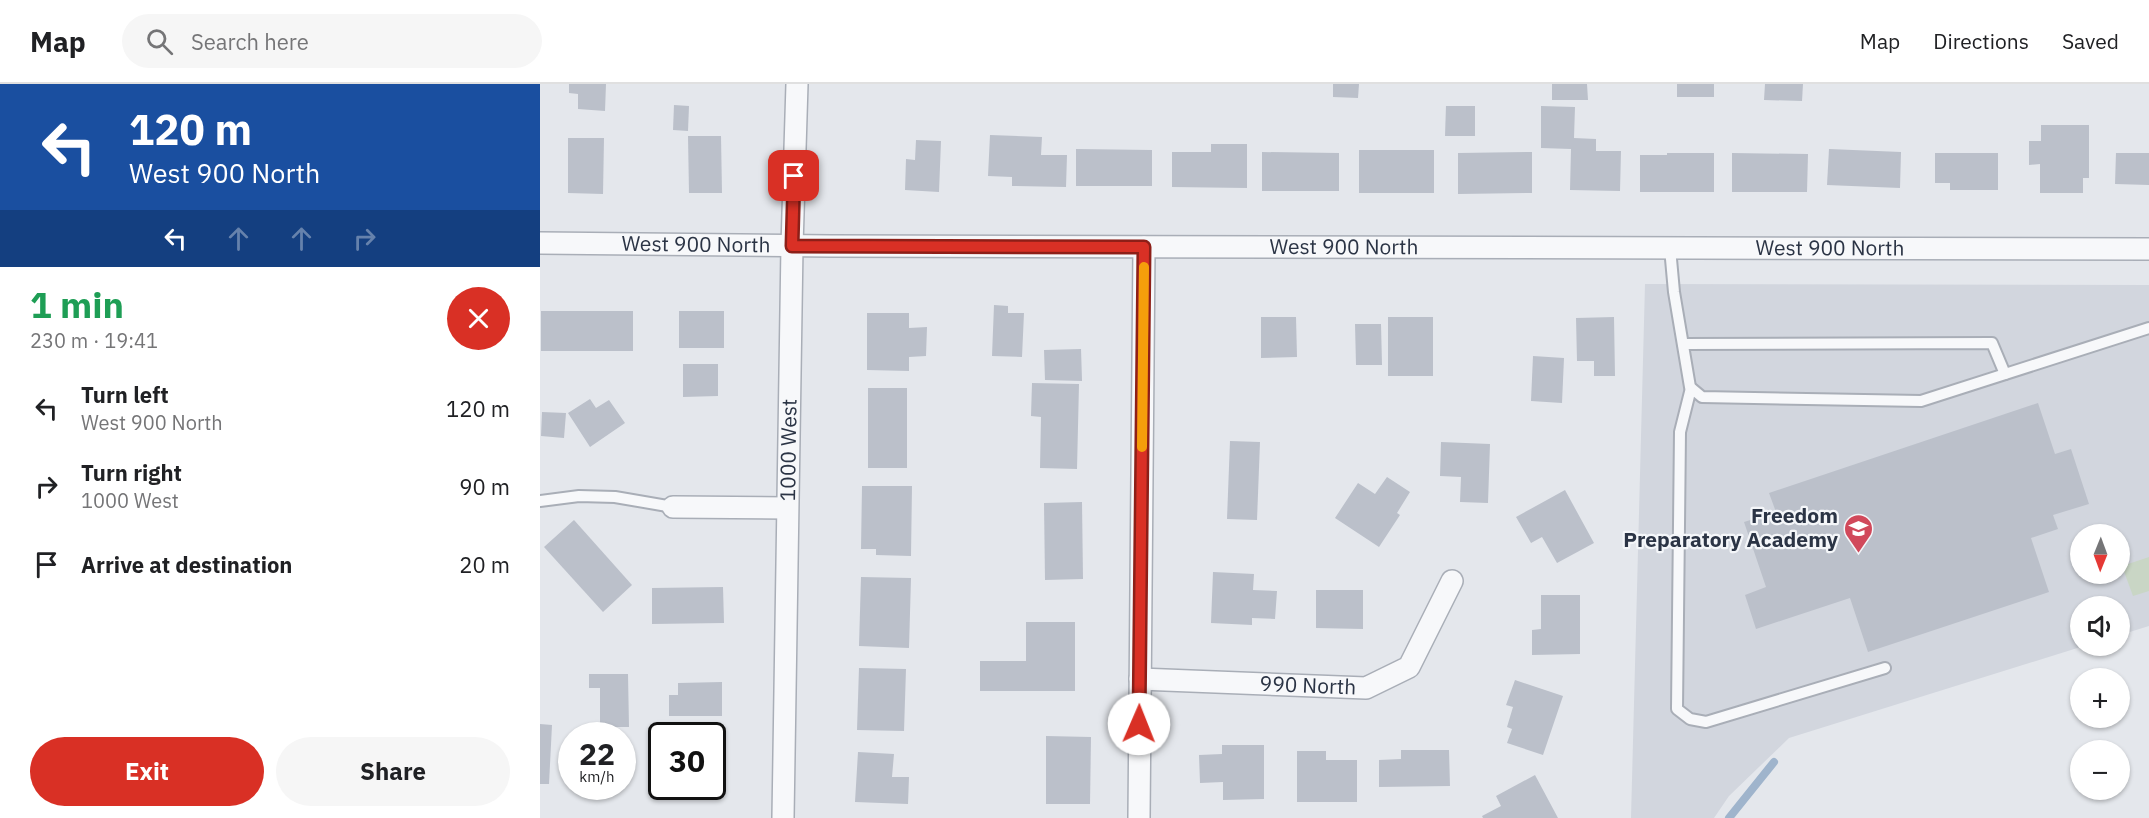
<!DOCTYPE html>
<meta charset="utf-8">
<style>
body{margin:0;font-family:"IBM Plex Sans",sans-serif;background:#f6f6f6;color:#202124;height:100vh;display:flex;flex-direction:column;font-size:22px;white-space:nowrap}
*{box-sizing:border-box;margin:0}
p{font-size:20px;color:#757577}
.icon{flex:none;width:33px;height:33px;fill:none;stroke:currentColor;stroke-width:2;stroke-linecap:round;stroke-linejoin:round}
.map{position:relative;flex:1;overflow:hidden}
.sheet{display:flex;flex-direction:column;background:#fff;width:540px}
.sheet>*{flex:none}
.guide{background:#1a4fa0;color:#fff;overflow:hidden}
.needle{width:39px;rotate:181deg}
.tools{position:absolute;left:1530px;top:440px;display:grid;gap:12px}
.tools a{display:grid;place-items:center;width:60px;height:60px;border-radius:50%;background:#fff;box-shadow:0 2px 4px #0004;font-size:30px}
.speed{position:absolute;left:18px;top:638px;display:flex;gap:12px;font-size:30px;font-weight:700;text-align:center}
.speed>*{display:grid;place-content:center;width:78px;height:78px;border-radius:50%;background:#fff;box-shadow:0 2px 4px #0004;line-height:1}
.speed small{font-size:15px;font-weight:400}
.speed .limit{border:3px solid #111;border-radius:9px;background:#fff;color:#111}
.pin{position:absolute;display:grid;place-items:center;width:51px;height:51px;color:#fff;margin:-26px;border-radius:12px;box-shadow:0 3px 9px #0006}
.me{position:absolute;width:66px;margin:-33px;rotate:1deg;stroke-linejoin:round;filter:drop-shadow(0 0 4px #0008)}
.turn{display:flex;align-items:center;gap:21px;height:126px;padding:0 30px;font-size:27px}
.turn .icon{width:78px;height:78px;stroke-width:2.5}
.turn b{display:block;font-size:42px;line-height:51px}
.lanes{display:flex;align-items:center;height:57px;padding:0 30px;background:#0003;justify-content:center;gap:30px;direction:ltr}
.lanes .off{opacity:.35}
.round{display:grid;place-items:center;flex:none;width:63px;height:63px;border-radius:32px;background:#f6f6f6}
.headline{display:flex;align-items:center;justify-content:space-between;height:102px;padding:0 30px}
h1{font-size:36px;font-weight:700;line-height:45px;color:#1e9e55}
.action{display:flex;gap:12px;margin-top:auto;padding:12px 30px}
.action a{flex:1;height:69px;border-radius:36px;background:#d93025;color:#fff;font-size:24px;font-weight:700;line-height:69px;text-align:center}
.action a+a{background:#f6f6f6;color:#202124}
ul{padding:0;list-style:none}
li{display:flex;align-items:center;gap:18px;height:78px;padding:0 30px}
li div{flex:1}
li b{display:block;font-size:22px}
li em{font-style:normal}
header{display:flex;align-items:center;gap:36px;box-sizing:border-box;height:84px;padding:0 30px;background:#fff;border-bottom:2px solid #e0e0e0}
header strong{font-size:28px}
nav{display:flex;gap:33px;margin-inline-start:auto;font-size:21px}
.search{width:420px;height:54px;background:#f6f6f6;display:flex;align-items:center;gap:15px;box-sizing:border-box;padding:0 21px;border-radius:33px;color:#757577;font-size:22px}
main{display:flex;flex:1;min-height:0}
.map>svg:first-child{display:block}
.built{fill:#d2d6de;fill-rule:evenodd}
.green{fill:#c9d6c5}
.lines{fill:none;stroke-linecap:round;stroke-linejoin:round}
.stream{stroke:#9fb4cc;stroke-width:8}
.building{fill:#bbc0ca}
.lane-casing{stroke:#a9aeb7;stroke-width:14}
.street-casing{stroke:#a9aeb7;stroke-width:24}
.lane{stroke:#f7f8fa;stroke-width:10}
.street{stroke:#f7f8fa;stroke-width:21}
.route-casing{stroke:#8d1f18;stroke-width:15}
.route{stroke:#d93025;stroke-width:10}
.slow{stroke:#f59e0b;stroke-width:10}
.labels{text-anchor:middle;stroke-width:4.5;stroke-linejoin:round;paint-order:stroke}
.street-label{font-size:21px;fill:#2b3445;stroke:#f4f6f9}
.poi-label{font-size:21px;font-weight:bold;fill:#2b3445;stroke:#f4f6f9;text-anchor:end}
</style>
<header>
<strong>Map</strong>
<div class="search"><svg class="icon" aria-label="search" viewBox="0 0 24 24"><circle cx="10" cy="10" r="6"/><path d="M15 15l6 6"/></svg>Search here</div>
<nav><a>Map</a><a>Directions</a><a>Saved</a></nav>
</header>
<main>
<section class="sheet">
<div class="guide">
<div class="turn"><svg class="icon" aria-label="left" viewBox="0 0 24 24"><path d="M17 20v-9H6M10 6l-5 5 5 5"/></svg><div><b>120 m</b>West 900 North</div></div>
<div class="lanes"><svg class="icon" aria-label="left" viewBox="0 0 24 24"><path d="M17 20v-9H6M10 6l-5 5 5 5"/></svg><svg class="icon off" aria-label="ahead" viewBox="0 0 24 24"><path d="M12 20V5M6 11l6-6 6 6"/></svg><svg class="icon off" aria-label="ahead" viewBox="0 0 24 24"><path d="M12 20V5M6 11l6-6 6 6"/></svg><svg class="icon off" aria-label="right" viewBox="0 0 24 24"><path d="M7 20v-9h11M14 6l5 5-5 5"/></svg></div>
</div>
<div class="headline"><div><h1>1 min</h1><p>230 m · 19:41</p></div><a class="round" style="background:#d93025;color:#fff"><svg class="icon" aria-label="close" viewBox="0 0 24 24"><path d="M6 6l12 12M18 6L6 18"/></svg></a></div>
<ul>
<li><svg class="icon" aria-label="left" viewBox="0 0 24 24"><path d="M17 20v-9H6M10 6l-5 5 5 5"/></svg><div><b>Turn left</b><p>West 900 North</p></div><em>120 m</em></li>
<li><svg class="icon" aria-label="right" viewBox="0 0 24 24"><path d="M7 20v-9h11M14 6l5 5-5 5"/></svg><div><b>Turn right</b><p>1000 West</p></div><em>90 m</em></li>
<li><svg class="icon" aria-label="arrive" viewBox="0 0 24 24"><path d="M6 21V4h12l-3 4 3 4H6"/></svg><div><b>Arrive at destination</b></div><em>20 m</em></li>
</ul>
<div class="action"><a>Exit</a><a>Share</a></div>
</section>
<div class="map">
<svg width="1609" height="734" viewBox="0 0 1609 734">
<rect width="100%" height="100%" fill="#e4e7ec"/>
<!-- built -->
<path class="built" d="M1105,200L1609,201V542L1580,551V522H1540V561H1547L1249,654L1189,712L1174,734H1091ZM1540,450H1580V489H1540Z"/>
<!-- green -->
<path class="green" d="M1609,473V507L1593,512L1582,482Z"/>
<g class="lines">
<!-- stream -->
<path class="stream" d="M1189,734L1234,678"/>
</g>
<!-- building -->
<g class="building">
<path d="M29,0H66L65,27L38,25V10L29,9Z"/>
<path d="M793,0H819L818,14L793,13Z"/>
<path d="M1012,0H1047L1048,16H1012Z"/>
<rect x="1137" y="0" width="37" height="13"/>
<path d="M1225,0H1263L1262,17L1224,16Z"/>
<path d="M134,21L149,22L148,47L133,46Z"/>
<path d="M906,22H935V52H905Z"/>
<path d="M1001,22L1035,23L1034,54L1056,55V67H1081L1080,107L1030,106L1031,65L1001,64Z"/>
<path d="M1501,41H1549V94H1543V109H1500V80L1489,81V57H1501Z"/>
<path d="M450,51L502,53L501,71H527L526,103L472,102V93L448,92Z"/>
<path d="M148,52H181L182,109H149Z"/>
<path d="M28,54H64L63,110L28,109Z"/>
<path d="M376,56L401,57L399,108L365,106L366,75L375,76Z"/>
<path d="M671,60H707V104L632,103V68H671Z"/>
<path d="M536,65L612,66V102H536Z"/>
<path d="M1289,65L1361,68L1360,104L1287,101Z"/>
<rect x="819" y="66" width="75" height="43"/>
<path d="M722,68L799,69V107H722Z"/>
<path d="M992,68V109L918,110V69Z"/>
<path d="M1127,69H1174V108H1100V71H1127Z"/>
<path d="M1192,69L1268,70L1267,108H1192Z"/>
<path d="M1395,69H1458V106H1410V99H1395Z"/>
<path d="M1576,69H1609V101L1575,100Z"/>
<path d="M454,221L468,222V229H484L482,273L452,272Z"/>
<rect x="1" y="227" width="92" height="40"/>
<rect x="139" y="227" width="45" height="37"/>
<path d="M327,229H369V244L387,243L386,272L369,273V287L327,286Z"/>
<path d="M721,233H756L757,273L721,274Z"/>
<rect x="848" y="233" width="45" height="59"/>
<path d="M1074,233L1075,292H1054V277H1037L1036,234Z"/>
<path d="M815,240H841L842,281H816Z"/>
<path d="M541,265L542,297L505,296L504,266Z"/>
<path d="M993,272L1024,274L1022,319L991,317Z"/>
<path d="M143,280H178V312L143,313Z"/>
<path d="M492,299L539,300L537,385L500,384L501,333L491,332Z"/>
<rect x="328" y="304" width="39" height="80"/>
<path d="M50,315L56,324L69,316L85,339L50,363L28,329Z"/>
<path d="M1498,319L1515,370L1531,365L1549,420L1513,431L1518,445L1491,454L1509,508L1328,568L1310,514L1216,545L1205,511L1226,503L1204,438L1236,428L1229,409Z"/>
<path d="M2,328L26,329L24,354L1,352Z"/>
<path d="M690,357L720,358L717,436L687,435Z"/>
<path d="M901,358L950,360L948,419L920,418L921,393L900,392Z"/>
<path d="M847,393L870,408L857,429L860,431L839,463L795,434L818,399L835,410Z"/>
<path d="M322,402H372L371,472L336,471V465H321Z"/>
<path d="M1025,406L1054,459L1017,479L1002,453L991,459L976,433Z"/>
<path d="M542,418L543,495L505,496L504,419Z"/>
<path d="M34,436L92,501L63,528L4,463Z"/>
<path d="M673,488L714,490L713,506L737,507L735,535L712,534V541L671,539Z"/>
<path d="M321,493L371,494L369,564L319,562Z"/>
<path d="M183,503L184,539L112,540V504Z"/>
<path d="M776,506H823V545L776,544Z"/>
<path d="M1001,511H1040V570L992,571V546L1001,545Z"/>
<path d="M486,538H535V607H440V577H486Z"/>
<path d="M319,584L366,585L364,647L317,646Z"/>
<path d="M49,590H88L89,643H60V604H49Z"/>
<path d="M975,596L1023,612L1003,671L967,659L972,645L967,643L973,623L966,621Z"/>
<path d="M182,598V632H129V611H138V599Z"/>
<path d="M0,640L12,641L9,700H0Z"/>
<path d="M506,652L551,653L550,720H506Z"/>
<path d="M172,658L182,659L180,687L172,686Z"/>
<path d="M682,661H724V715L683,716V698L660,699L659,671L682,670Z"/>
<path d="M861,666H909L910,702L839,703V676L861,675Z"/>
<path d="M757,667H786V676H817V718H757Z"/>
<path d="M318,668L354,670L352,693H369L368,720L315,718Z"/>
<path d="M995,691L1018,734H943L942,732L961,722L956,712Z"/>
</g>
<g class="lines">
<defs>
<g id="lane">
<path d="M1130,164L1134,208L1150,303L1162,313L1381,317L1609,244"/>
<path d="M1143,260L1452,259L1465,290"/>
<path d="M1151,304L1140,348L1137,625L1150,635L1166,638L1345,584"/>
<path d="M0,417L39,412L75,413L133,423"/>
</g>
<g id="street">
<path id="s1" d="M0,159L291,162L1609,165"/>
<path d="M133,423L247,424"/>
<path id="s2" d="M600,595L826,604L869,583L912,497"/>
<path id="s3" d="M243,734L252,162L257,0"/>
<path d="M599,734L604,163"/>
</g>
</defs>
<!-- lane casing -->
<use href="#lane" class="lane-casing"/>
<!-- street casing -->
<use href="#street" class="street-casing"/>
<!-- lane -->
<use href="#lane" class="lane"/>
<!-- street -->
<use href="#street" class="street"/>
</g>
<g class="lines">
<defs>
<path id="route" d="M254,92L252,162L604,163L599,640"/>
</defs>
<!-- route casing -->
<use href="#route" class="route-casing"/>
<!-- route -->
<use href="#route" class="route"/>
<!-- slow -->
<path class="slow" d="M602,363L604,183"/>
</g>
<!-- icons -->
<defs>
<symbol id="school-pin" viewBox="-11 -11 22 30"><path d="M0 17L-7.5 6A9.5 9.5 0 1 1 7.5 6Z" fill="#d1495b" stroke="#f4f6f9"/><path d="M0-5L7-2L0 1L-7-2ZM-4 1L0 2.5L4 1V4Q0 6-4 4Z" fill="#fff"/></symbol>
</defs>
<g fill-rule="evenodd">
<use href="#school-pin" x="1302" y="428" width="33" height="45"/>
</g>
<g class="labels">
<!-- street labels -->
<g class="street-label">
<text dy="7" stroke="none"><textPath href="#s1" startOffset="156">West 900 North</textPath></text>
<text dy="7" stroke="none"><textPath href="#s1" startOffset="804">West 900 North</textPath></text>
<text dy="7" stroke="none"><textPath href="#s1" startOffset="1290">West 900 North</textPath></text>
<text dy="7" stroke="none"><textPath href="#s3" startOffset="368">1000 West</textPath></text>
<text dy="7" stroke="none"><textPath href="#s2" startOffset="168">990 North</textPath></text>
</g>
<!-- poi labels -->
<g class="poi-label">
<text x="1298" y="439">Freedom<tspan x="1298" dy="24">Preparatory Academy</tspan></text>
</g>
</g>
</svg>
<div class="tools">
<a><svg class="needle" viewBox="-14 -14 28 28"><path d="M0-13l5 13h-10z" fill="#e53935"/><path d="M0 13l5-13h-10z" fill="#757577"/></svg></a>
<a><svg class="icon" aria-label="sound" viewBox="0 0 24 24"><path d="M4 9h4l5-4v14l-5-4H4zM17 9q2 3 0 6"/></svg></a>
<a>+</a>
<a>−</a>
</div>
<div class="speed"><div>22<small>km/h</small></div><div class="limit">30</div></div>
<div class="pin" style="left:254px;top:92px;background:#d93025"><svg class="icon" aria-label="arrive" viewBox="0 0 24 24"><path d="M6 21V4h12l-3 4 3 4H6"/></svg></div>
<svg class="me" style="left:599px;top:640px" viewBox="-20 -20 40 40"><circle r="19" fill="#fff"/><path d="M0-13L10 11 0 6-10 11z" fill="#d93025"/></svg>
</div>
</main>
